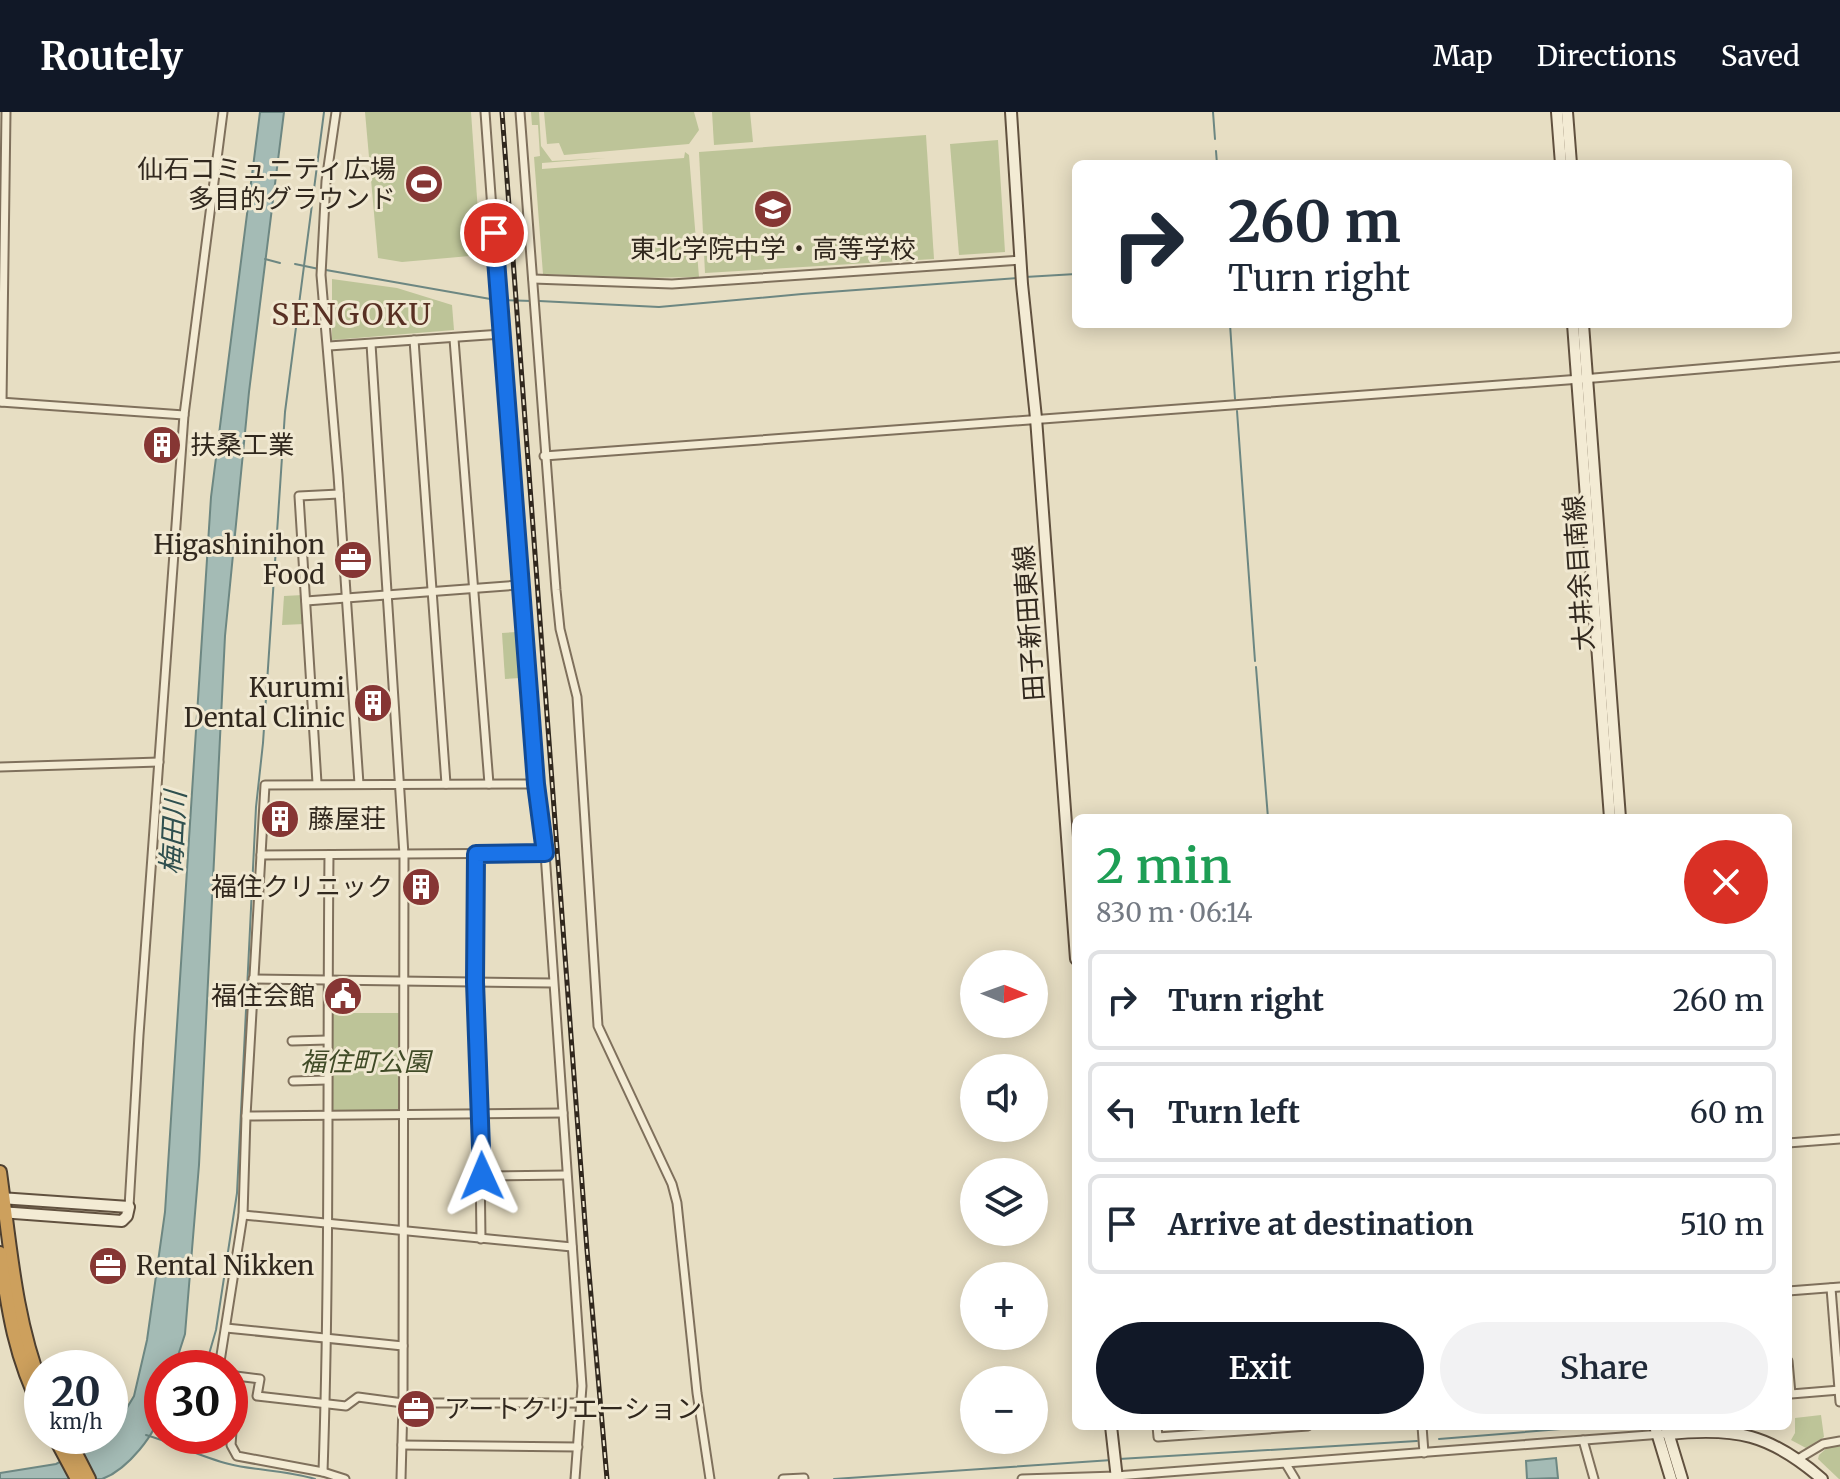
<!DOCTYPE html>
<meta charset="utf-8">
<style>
body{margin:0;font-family:Merriweather,"Noto Sans JP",serif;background:#f2f2f3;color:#1f2937;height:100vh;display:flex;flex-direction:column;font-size:30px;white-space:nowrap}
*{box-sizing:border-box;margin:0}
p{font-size:26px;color:#747a83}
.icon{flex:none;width:44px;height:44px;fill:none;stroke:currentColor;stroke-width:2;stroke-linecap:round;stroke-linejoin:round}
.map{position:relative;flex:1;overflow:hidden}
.sheet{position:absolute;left:1072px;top:702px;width:720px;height:616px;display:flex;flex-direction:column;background:#fff;border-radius:12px;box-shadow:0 4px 20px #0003}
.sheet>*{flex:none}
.hud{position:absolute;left:1072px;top:48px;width:720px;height:168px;border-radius:12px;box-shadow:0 4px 20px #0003;background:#fff;color:#1f2937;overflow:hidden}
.needle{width:52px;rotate:91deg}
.fabs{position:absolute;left:960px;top:838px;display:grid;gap:16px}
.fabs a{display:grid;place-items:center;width:88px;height:88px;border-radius:50%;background:#fff;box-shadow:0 4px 20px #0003;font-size:40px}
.speed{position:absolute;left:24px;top:1238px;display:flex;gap:16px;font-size:40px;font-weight:700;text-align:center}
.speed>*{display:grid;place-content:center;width:104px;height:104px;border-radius:50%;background:#fff;box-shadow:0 4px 20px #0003;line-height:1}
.speed small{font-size:20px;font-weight:400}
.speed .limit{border:12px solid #d22;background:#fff;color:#111}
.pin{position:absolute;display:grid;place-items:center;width:68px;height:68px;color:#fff;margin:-34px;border:4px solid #fff;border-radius:50%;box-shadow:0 2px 8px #0007}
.me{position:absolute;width:88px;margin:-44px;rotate:359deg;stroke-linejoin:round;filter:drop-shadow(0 0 6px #0008)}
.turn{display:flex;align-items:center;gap:28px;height:168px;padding:0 24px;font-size:36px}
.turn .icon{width:104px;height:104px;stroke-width:2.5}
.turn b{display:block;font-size:56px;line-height:68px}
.round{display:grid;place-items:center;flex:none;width:84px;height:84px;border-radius:42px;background:#f2f2f3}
.head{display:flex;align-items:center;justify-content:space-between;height:136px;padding:0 24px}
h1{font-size:48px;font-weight:600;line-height:60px;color:#1e9e55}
.primary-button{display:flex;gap:16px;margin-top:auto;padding:16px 24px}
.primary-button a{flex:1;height:92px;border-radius:48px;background:#111827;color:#fff;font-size:32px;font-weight:600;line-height:92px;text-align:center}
.primary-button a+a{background:#f2f2f3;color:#1f2937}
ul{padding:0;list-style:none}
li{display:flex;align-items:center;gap:24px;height:100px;margin:0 16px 12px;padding:0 8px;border:4px solid #e0e1e3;border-radius:12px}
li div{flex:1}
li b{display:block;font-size:30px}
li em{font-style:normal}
header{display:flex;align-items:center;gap:48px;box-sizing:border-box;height:112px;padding:0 40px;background:#111827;color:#fff}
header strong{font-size:38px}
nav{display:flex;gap:44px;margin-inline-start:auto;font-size:28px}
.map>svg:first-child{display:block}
.green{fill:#bdc498}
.water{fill:#a4bbb5;stroke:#6d8782;stroke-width:2}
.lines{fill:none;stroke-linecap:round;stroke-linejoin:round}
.stream{stroke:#6d8782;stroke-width:2}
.street-casing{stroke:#7f705c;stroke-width:11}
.secondary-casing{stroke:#61513f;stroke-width:14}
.highway-casing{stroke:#4d3f30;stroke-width:16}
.street{stroke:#f3ebd4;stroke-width:7}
.secondary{stroke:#f3ebd4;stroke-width:10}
.highway{stroke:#cda05d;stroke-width:12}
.rail-casing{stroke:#31281e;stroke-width:5}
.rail{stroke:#f0e8d1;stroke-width:2;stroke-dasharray:6;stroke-linecap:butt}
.route-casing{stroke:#114b97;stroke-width:20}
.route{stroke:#1a73e8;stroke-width:14}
.labels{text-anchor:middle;stroke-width:6;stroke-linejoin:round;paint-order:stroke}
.poi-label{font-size:26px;fill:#31281e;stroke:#f0e8d1;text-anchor:end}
.street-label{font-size:26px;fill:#31281e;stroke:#f0e8d1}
.park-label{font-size:26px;font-style:italic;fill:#404b27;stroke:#f0e8d1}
.water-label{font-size:28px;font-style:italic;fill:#2f4f4e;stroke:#f0e8d1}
.quarter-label{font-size:30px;letter-spacing:2px;fill:#583023;stroke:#f0e8d1}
</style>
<header>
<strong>Routely</strong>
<nav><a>Map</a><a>Directions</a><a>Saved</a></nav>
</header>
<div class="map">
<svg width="1840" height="1367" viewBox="0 0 1840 1367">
<rect width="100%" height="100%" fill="#e7dec3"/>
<!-- green -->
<g class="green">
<path d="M365,0H471L481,143L402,150L378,146Z"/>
<path d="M531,0H539L541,34L552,49L606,46L542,51V57L684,46L685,40L689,43L699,165L638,166L543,162L534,45L540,44L538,13H532Z"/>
<path d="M544,0H694L699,18L689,32L564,43L559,31L547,32Z"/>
<path d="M712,0H750L753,30L714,33Z"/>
<path d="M926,23L934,147L705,161L699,40Z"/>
<path d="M998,28L1005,140L959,143L950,32Z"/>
<path d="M332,167L397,176L452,193L454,218L332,228Z"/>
<path d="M303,483L304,512L282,513L284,484Z"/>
<path d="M517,520L520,566L505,567L502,521Z"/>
<path d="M329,901H400V999L329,1000Z"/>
<path d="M1821,1303L1824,1325L1806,1336L1791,1328L1795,1321V1306Z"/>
<path d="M1840,1334V1367H1839L1818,1347L1819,1343L1828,1335Z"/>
</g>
<!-- water -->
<g class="water">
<path d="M260,0H284L249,280L225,524L199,1053L185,1222L174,1256H162C162,1268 164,1283 162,1295C157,1322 127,1358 102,1367H0V1361L56,1352L110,1324L134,1284L147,1228L165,1100L211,385Z"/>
<path d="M1556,1346L1558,1366L1527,1367L1526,1349Z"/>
</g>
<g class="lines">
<!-- stream -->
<g class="stream">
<path d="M1213,0L1215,27"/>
<path d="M1216,39L1217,52"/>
<path d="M265,147L280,151"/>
<path d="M295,152L319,157"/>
<path d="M326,158L496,188"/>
<path d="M1025,165L1076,162"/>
<path d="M503,188L532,189"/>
<path d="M539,189L659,195L802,182L1019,166"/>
<path d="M1230,212L1235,287"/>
<path d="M1237,299L1255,549"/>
<path d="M1256,555L1268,706"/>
<path d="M205,1256L216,1218L237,1081L256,695L263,631L285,300L324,0"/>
<path d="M146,1323C174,1331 201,1345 229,1352C257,1359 286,1358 315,1367"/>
<path d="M1439,1327L1598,1314"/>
<path d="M1119,1347L1417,1329"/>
<path d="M834,1367L1112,1348"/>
</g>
<defs>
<g id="street">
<path d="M336,0L326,69L321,163L338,363L359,672"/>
<path d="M485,0L519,473L536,672L545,741L582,1274L575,1367"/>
<path d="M520,0L556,478L560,517L577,585L598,914L672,1072L677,1091L697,1281L710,1367"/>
<path d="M533,167L672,172L1021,148"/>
<path d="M454,227L489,672"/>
<path d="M414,228L446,672"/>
<path d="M329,234L502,222"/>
<path d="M0,290L184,303"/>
<path d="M2,290L6,0"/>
<path d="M544,344L1594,266L1840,245"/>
<path d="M306,489L519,473"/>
<path d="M0,655L159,650"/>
<path d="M317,671L299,384L339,382"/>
<path d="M476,742L481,1127"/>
<path d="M261,743L545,741"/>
<path d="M253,867L553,871"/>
<path d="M292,929L327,928"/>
<path d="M293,969L327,968"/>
<path d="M246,1004L563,1001"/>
<path d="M1788,1031L1840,1027"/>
<path d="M482,1064L565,1063"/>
<path d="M129,1095L139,923L184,303L223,0"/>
<path d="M243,1103L572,1135"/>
<path d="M1831,1176L1840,1290"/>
<path d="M1788,1179L1840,1175"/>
<path d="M226,1216L403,1234"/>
<path d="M1788,1249L1791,1282L1840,1278"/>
<path d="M219,1256L243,1103L246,1004L265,673L536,672"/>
<path d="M230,1263L236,1264L231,1333L237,1344L323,1360L345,1367"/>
<path d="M236,1264L260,1267L257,1284L346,1294L358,1285L403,1291L404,743L371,232"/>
<path d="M1157,1314L1158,1325L1308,1314"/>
<path d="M1422,1314L1424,1341"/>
<path d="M1583,1328L1594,1367"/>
<path d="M402,1333L578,1335"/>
<path d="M1798,1347L1823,1332L1840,1329"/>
<path d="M1286,1352L1295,1367"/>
<path d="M323,1360C330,1154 327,949 329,743"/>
<path d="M401,1367L403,1291H582"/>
<path d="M783,1367L804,1366"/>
<path d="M1022,1367L1116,1364L1662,1322"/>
</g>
<g id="secondary">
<path d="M1011,0L1022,172L1036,306L1076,847"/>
<path d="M1557,0L1561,52"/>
<path d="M1567,0L1571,52"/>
<path d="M1573,212L1610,706"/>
<path d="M1583,212L1620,706"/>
<path d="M0,1086L129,1095L127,1104L122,1109L0,1100"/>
<path d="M1111,1314L1117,1367"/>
<path d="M1655,1314L1671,1367"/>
<path d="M1666,1314L1682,1367"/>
<path d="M1668,1322C1736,1315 1770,1322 1822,1367"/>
</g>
<g id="highway">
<path d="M0,1060C10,1132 15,1207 42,1275"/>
<path d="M0,1141C8,1199 15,1246 42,1299"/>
<path d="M54,1324L77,1367"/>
<path d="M67,1324L89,1367"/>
</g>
</defs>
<!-- street casing -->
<use href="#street" class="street-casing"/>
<!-- secondary casing -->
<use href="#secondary" class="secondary-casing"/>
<!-- highway casing -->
<use href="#highway" class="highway-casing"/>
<!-- street -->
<use href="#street" class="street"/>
<!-- secondary -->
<use href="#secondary" class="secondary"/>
<!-- highway -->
<use href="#highway" class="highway"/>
<defs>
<path id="rail" d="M502,0L587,1138L607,1367"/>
</defs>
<!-- rail casing -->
<use href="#rail" class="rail-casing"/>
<!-- rail -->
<use href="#rail" class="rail"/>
</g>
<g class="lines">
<defs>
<path id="route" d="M482,1064L475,870L476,742L545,741L536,672L494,121"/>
</defs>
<!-- route casing -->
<use href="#route" class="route-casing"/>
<!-- route -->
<use href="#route" class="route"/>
</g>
<!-- icons -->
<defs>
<symbol id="stadium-disc" viewBox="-11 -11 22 22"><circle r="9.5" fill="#863634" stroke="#f0e8d1"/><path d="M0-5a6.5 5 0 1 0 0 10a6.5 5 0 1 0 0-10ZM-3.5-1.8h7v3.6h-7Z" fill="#fff"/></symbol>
<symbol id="school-disc" viewBox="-11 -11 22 22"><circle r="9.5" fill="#863634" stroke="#f0e8d1"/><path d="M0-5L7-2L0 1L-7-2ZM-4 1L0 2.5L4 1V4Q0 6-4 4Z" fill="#fff"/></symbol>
<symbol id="building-disc" viewBox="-11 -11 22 22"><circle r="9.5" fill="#863634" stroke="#f0e8d1"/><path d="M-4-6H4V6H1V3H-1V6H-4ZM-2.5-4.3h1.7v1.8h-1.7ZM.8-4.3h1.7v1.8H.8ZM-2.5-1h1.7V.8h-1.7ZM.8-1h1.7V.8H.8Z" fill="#fff"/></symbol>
<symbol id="office-disc" viewBox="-11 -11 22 22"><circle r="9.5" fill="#863634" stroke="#f0e8d1"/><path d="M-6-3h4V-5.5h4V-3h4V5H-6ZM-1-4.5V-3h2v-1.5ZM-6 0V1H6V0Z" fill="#fff"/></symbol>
<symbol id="civic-disc" viewBox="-11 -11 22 22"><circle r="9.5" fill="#863634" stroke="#f0e8d1"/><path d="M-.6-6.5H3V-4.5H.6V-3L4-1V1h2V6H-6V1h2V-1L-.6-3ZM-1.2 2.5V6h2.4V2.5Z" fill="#fff"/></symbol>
</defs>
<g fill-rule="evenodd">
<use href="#stadium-disc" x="402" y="50" width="44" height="44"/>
<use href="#school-disc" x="751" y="75" width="44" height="44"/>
<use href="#building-disc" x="140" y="311" width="44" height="44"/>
<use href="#office-disc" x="331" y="426" width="44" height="44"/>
<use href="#building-disc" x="351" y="569" width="44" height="44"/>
<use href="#building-disc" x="258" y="685" width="44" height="44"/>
<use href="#building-disc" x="399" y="753" width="44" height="44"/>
<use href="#civic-disc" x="321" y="862" width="44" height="44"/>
<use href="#office-disc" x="86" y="1132" width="44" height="44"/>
<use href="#office-disc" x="394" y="1275" width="44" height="44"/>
</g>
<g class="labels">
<!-- poi labels -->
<g class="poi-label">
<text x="396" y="66">仙石コミュニティ広場<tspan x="396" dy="30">多目的グラウンド</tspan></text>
<text x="773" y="146" text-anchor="middle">東北学院中学・高等学校</text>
<text x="190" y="342" text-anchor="start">扶桑工業</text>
<text x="325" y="442">Higashinihon<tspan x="325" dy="30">Food</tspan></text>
<text x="345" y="585">Kurumi<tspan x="345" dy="30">Dental Clinic</tspan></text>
<text x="308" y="716" text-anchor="start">藤屋荘</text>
<text x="393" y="784">福住クリニック</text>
<text x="315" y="893">福住会館</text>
<text x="136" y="1163" text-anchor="start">Rental Nikken</text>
<text x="444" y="1306" text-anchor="start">アートクリエーション</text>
</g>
<!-- street labels -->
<g class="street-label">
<text transform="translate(1579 461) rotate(-94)" y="9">大井余目南線</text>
<text transform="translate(1029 511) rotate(-94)" y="9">田子新田東線</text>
</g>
<!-- park labels -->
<g class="park-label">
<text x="365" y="959">福住町公園</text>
</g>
<!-- water labels -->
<g class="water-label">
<text transform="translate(173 721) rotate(-87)" y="10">梅田川</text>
</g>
<!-- quarter labels -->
<g class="quarter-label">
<text x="352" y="213">SENGOKU</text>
</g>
</g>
</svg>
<div class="fabs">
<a><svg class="needle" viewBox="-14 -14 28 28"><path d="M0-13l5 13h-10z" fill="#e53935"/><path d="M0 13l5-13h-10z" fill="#747a83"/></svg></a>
<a><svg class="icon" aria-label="sound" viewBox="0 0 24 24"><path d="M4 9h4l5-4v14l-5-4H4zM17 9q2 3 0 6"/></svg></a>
<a><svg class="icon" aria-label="layers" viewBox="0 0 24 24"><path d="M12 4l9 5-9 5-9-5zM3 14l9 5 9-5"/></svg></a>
<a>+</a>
<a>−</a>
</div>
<div class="speed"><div>20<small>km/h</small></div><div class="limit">30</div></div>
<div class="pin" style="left:494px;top:121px;background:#d93025"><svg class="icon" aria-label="arrive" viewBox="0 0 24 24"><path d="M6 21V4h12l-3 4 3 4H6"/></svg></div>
<svg class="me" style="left:482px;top:1064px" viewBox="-20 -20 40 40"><path d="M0-17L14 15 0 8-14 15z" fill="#1a73e8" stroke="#fff" stroke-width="4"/></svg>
<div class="hud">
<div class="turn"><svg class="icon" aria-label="right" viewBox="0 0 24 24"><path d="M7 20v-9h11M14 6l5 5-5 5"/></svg><div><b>260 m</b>Turn right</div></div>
</div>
<section class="sheet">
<div class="head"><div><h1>2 min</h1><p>830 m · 06:14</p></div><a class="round" style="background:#d93025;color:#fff"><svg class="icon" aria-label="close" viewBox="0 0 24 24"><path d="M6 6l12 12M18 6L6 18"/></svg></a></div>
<ul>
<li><svg class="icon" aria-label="right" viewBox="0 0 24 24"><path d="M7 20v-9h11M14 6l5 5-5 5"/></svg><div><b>Turn right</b></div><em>260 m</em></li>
<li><svg class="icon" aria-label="left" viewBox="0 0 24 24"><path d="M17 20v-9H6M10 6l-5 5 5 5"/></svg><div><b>Turn left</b></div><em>60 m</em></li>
<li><svg class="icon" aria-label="arrive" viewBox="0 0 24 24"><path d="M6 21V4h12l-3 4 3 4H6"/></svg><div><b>Arrive at destination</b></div><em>510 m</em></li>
</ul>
<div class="primary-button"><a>Exit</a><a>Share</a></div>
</section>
</div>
